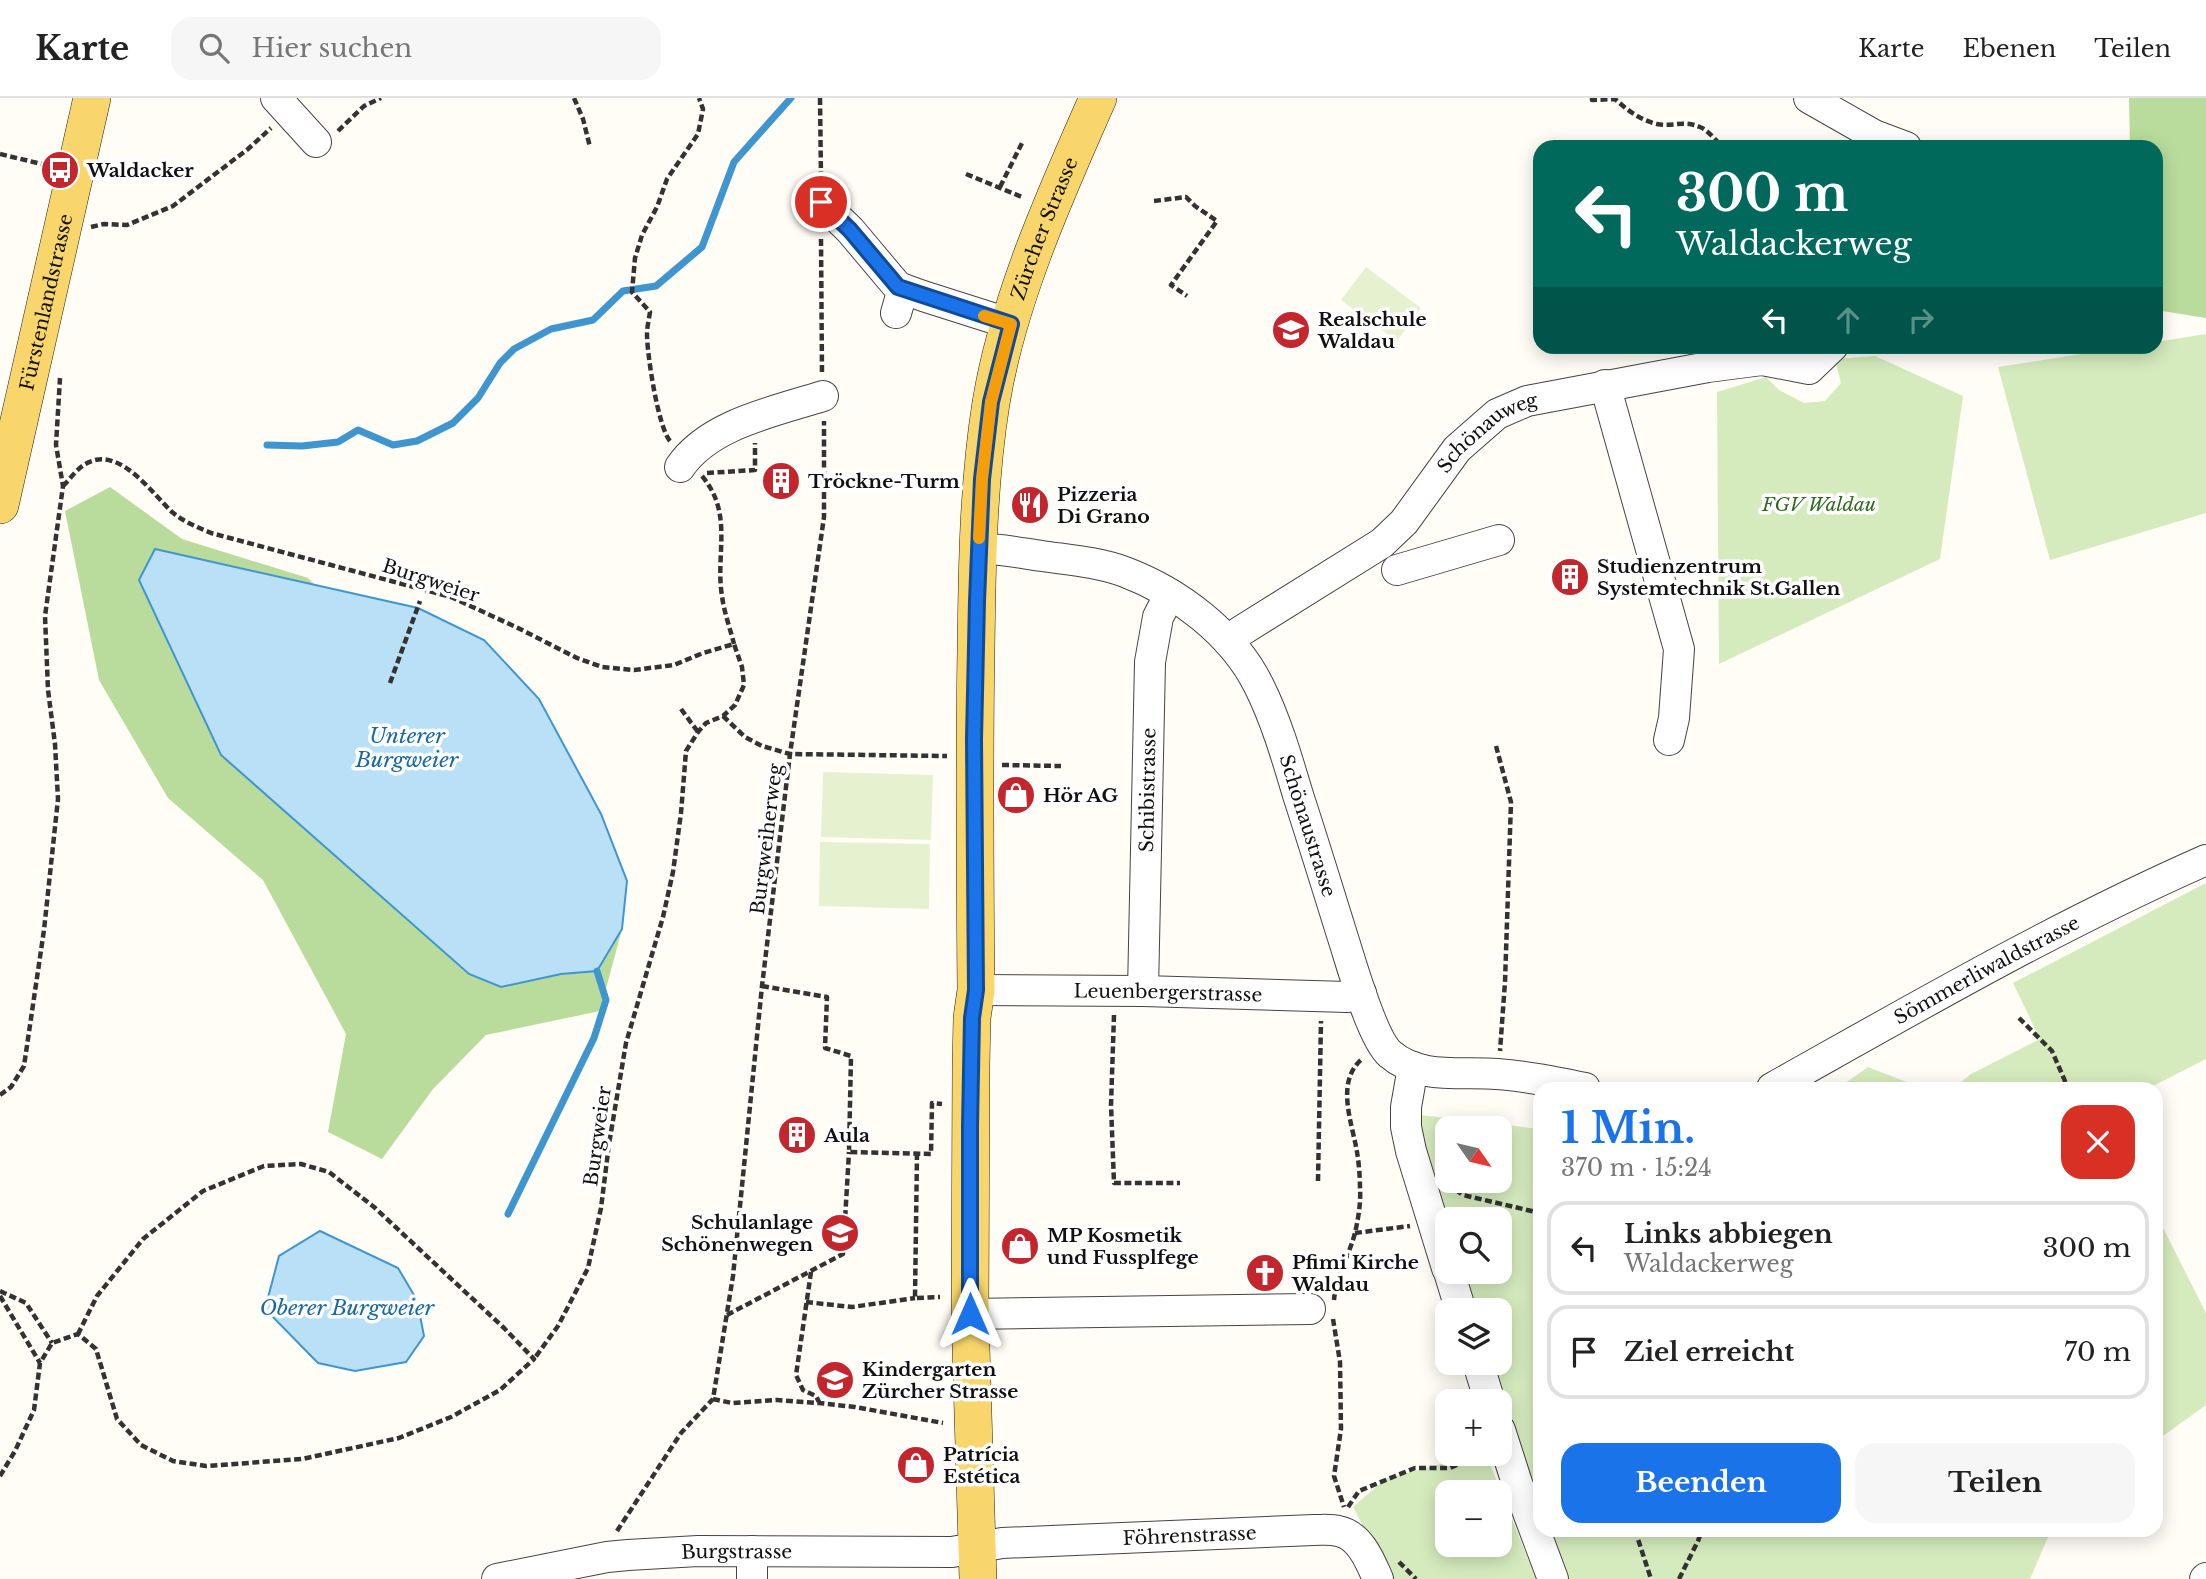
<!DOCTYPE html>
<html lang="de">
<meta charset="utf-8">
<style>
body{margin:0;font-family:"Libre Baskerville",serif;background:#f6f6f6;color:#222;height:100vh;display:flex;flex-direction:column;font-size:26px;white-space:nowrap}
*{box-sizing:border-box;margin:0}
p{font-size:23px;color:#767676}
.icon{flex:none;width:38px;height:38px;fill:none;stroke:currentColor;stroke-width:2;stroke-linecap:round;stroke-linejoin:round}
.map{position:relative;flex:1;overflow:hidden}
.panel{position:absolute;left:1533px;top:984px;width:630px;height:455px;display:flex;flex-direction:column;background:#fff;border-radius:21px;box-shadow:0 4px 18px #0003}
.panel>*{flex:none}
.banner{position:absolute;left:1533px;top:42px;width:630px;height:214px;border-radius:21px;box-shadow:0 4px 18px #0003;background:#00695c;color:#fff;overflow:hidden}
.needle{width:46px;rotate:124deg}
.controls{position:absolute;left:1435px;top:1018px;display:grid;gap:14px}
.controls a{display:grid;place-items:center;width:77px;height:77px;border-radius:14px;background:#fff;box-shadow:0 4px 18px #0003;font-size:35px}
.pin{position:absolute;display:grid;place-items:center;width:60px;height:60px;color:#fff;margin:-30px;border:4px solid #fff;border-radius:50%;box-shadow:0 2px 7px #0007}
.me{position:absolute;width:77px;margin:-38px;rotate:0deg;stroke-linejoin:round;filter:drop-shadow(0 0 5px #0008)}
.turn{display:flex;align-items:center;gap:24px;height:147px;padding:0 28px;font-size:32px}
.turn .icon{width:91px;height:91px;stroke-width:2.5}
.turn b{display:block;font-size:49px;line-height:60px}
.lanes{display:flex;align-items:center;height:66px;padding:0 28px;background:#0003;justify-content:center;gap:35px;direction:ltr}
.lanes .off{opacity:.35}
.round{display:grid;place-items:center;flex:none;width:74px;height:74px;border-radius:21px;background:#f6f6f6}
.overview{display:flex;align-items:center;justify-content:space-between;height:119px;padding:0 28px}
h1{font-size:42px;font-weight:800;line-height:52px;color:#1a73e8}
.primary-button{display:flex;gap:14px;margin-top:auto;padding:14px 28px}
.primary-button a{flex:1;height:80px;border-radius:21px;background:#1a73e8;color:#fff;font-size:28px;font-weight:800;line-height:80px;text-align:center}
.primary-button a+a{background:#f6f6f6;color:#222}
ul{padding:0;list-style:none}
li{display:flex;align-items:center;gap:21px;height:94px;margin:0 14px 10px;padding:0 14px;border:4px solid #e0e0e0;border-radius:21px}
li div{flex:1}
li b{display:block;font-size:26px}
li em{font-style:normal}
header{display:flex;align-items:center;gap:42px;box-sizing:border-box;height:98px;padding:0 35px;background:#fff;border-bottom:2px solid #e0e0e0}
header strong{font-size:33px}
nav{display:flex;gap:38px;margin-inline-start:auto;font-size:24px}
.search{width:490px;height:63px;background:#f6f6f6;display:flex;align-items:center;gap:18px;box-sizing:border-box;padding:0 24px;border-radius:21px;color:#767676;font-size:26px}
.map>svg:first-child{display:block}
.green{fill:#d5ebbd;fill-rule:evenodd}
.forest{fill:#b9dc9c}
.pitch{fill:#e6f2cf}
.water{fill:#b9e0f7;stroke:#3f96cf;stroke-width:2}
.lines{fill:none;stroke-linecap:round;stroke-linejoin:round}
.stream{stroke:#3f96cf;stroke-width:7}
.minor-casing{stroke:#444;stroke-width:32}
.major-casing{stroke:#222;stroke-width:38}
.path{stroke:#333;stroke-width:4.5;stroke-dasharray:7 3.5;stroke-linecap:butt}
.minor{stroke:#fff;stroke-width:30}
.major{stroke:#f9d66b;stroke-width:37}
.route-casing{stroke:#114b97;stroke-width:18}
.route{stroke:#1a73e8;stroke-width:12}
.slow{stroke:#f59e0b;stroke-width:12}
.labels{text-anchor:middle;stroke-width:7;stroke-linejoin:round;paint-order:stroke}
.poi-label{font-size:19px;font-weight:bold;fill:#111;stroke:#fff;text-anchor:start}
.street-label{font-size:19px;fill:#111;stroke:#fff}
.park-label{font-size:19px;font-style:italic;fill:#2f6b1f;stroke:#fff}
.water-label{font-size:21px;font-style:italic;fill:#1768a6;stroke:#fff}
</style>
<header>
<strong>Karte</strong>
<div class="search"><svg class="icon" aria-label="search" viewBox="0 0 24 24"><circle cx="10" cy="10" r="6"/><path d="M15 15l6 6"/></svg>Hier suchen</div>
<nav><a>Karte</a><a>Ebenen</a><a>Teilen</a></nav>
</header>
<div class="map">
<svg width="2206" height="1481" viewBox="0 0 2206 1481">
<rect width="100%" height="100%" fill="#fffdf5"/>
<!-- green -->
<g class="green">
<path d="M2206,236V415L2050,462L1998,269L2126,249L2156,248V244Z"/>
<path d="M1875,258L1963,298L1940,461L1719,566L1717,294L1766,279L1779,292L1804,305L1825,303L1841,285L1835,261Z"/>
<path d="M2206,785V961L2149,990H1954L1971,976L2040,941L2013,885Z"/>
<path d="M1868,969L1922,990H1838Z"/>
<path d="M1411,1016L1540,1031V1432H2051L2030,1481H1555L1488,1265H1500V1213H1472L1460,1174H1500V1122H1447ZM1447,1031H1500V1083H1447Z"/>
<path d="M2156,1116L2206,1215V1307L2156,1343Z"/>
<path d="M1478,1356H1486L1536,1481H1390L1353,1409L1385,1381ZM1447,1395H1500V1447H1447Z"/>
</g>
<!-- forest -->
<g class="forest">
<path d="M2129,0H2206V220L2156,212V49H2130Z"/>
<path d="M110,389L182,441L308,480L315,487L156,451L561,876L597,873L622,831L600,913L486,937L433,991L382,1061L328,1034L346,936L263,782L168,700L99,582L65,413Z"/>
</g>
<!-- pitch -->
<g class="pitch">
<path d="M1366,169L1421,210L1397,243L1341,202Z"/>
<path d="M823,674L933,677L931,742L821,739Z"/>
<path d="M820,744L930,746L929,811L819,808Z"/>
</g>
<!-- water -->
<g class="water">
<path d="M155,451L418,510L484,542L539,601L601,716L627,783L622,831L597,873L561,876L501,889L469,876L221,657L139,482Z"/>
<path d="M320,1133L398,1170L417,1202L424,1238L406,1264L355,1273L318,1265L265,1211L279,1158Z"/>
</g>
<g class="lines">
<!-- stream -->
<g class="stream">
<path d="M267,347L302,348L338,344L358,332L393,347L417,343L453,325L478,300L500,265L514,251L551,231L593,222L623,193L656,188L702,149L734,64L791,0"/>
<path d="M508,1116L594,940L606,902L597,873"/>
</g>
<defs>
<g id="minor">
<path d="M276,0L316,44"/>
<path d="M1809,0L1874,37L1906,49"/>
<path d="M821,104L850,132L898,189L923,198L1011,226"/>
<path d="M896,215L903,191"/>
<path d="M1605,287L1679,551L1674,620L1669,642"/>
<path d="M680,369C709,326 776,313 823,298"/>
<path id="s1" d="M979,450C1000,451 1021,455 1042,458C1069,462 1098,464 1125,474C1178,494 1233,535 1259,588C1276,622 1287,660 1298,697C1314,746 1329,795 1344,843C1352,868 1372,940 1390,956C1420,982 1461,973 1497,976C1527,978 1556,984 1585,990"/>
<path d="M1397,472L1499,442"/>
<path id="s2" d="M1228,543L1241,533L1382,445L1404,424L1457,351L1497,316L1527,303L1708,269L1762,262L1809,271L1833,248"/>
<path id="s3" d="M976,892L1143,893L1347,899L1361,895"/>
<path id="s4" d="M1143,893L1150,564L1158,519L1170,496"/>
<path d="M1413,969L1406,1009V1029L1411,1053L1447,1170"/>
<path id="s5" d="M1772,990C1915,910 2056,828 2206,762"/>
<path d="M1449,1174L1461,1213"/>
<path d="M970,1216L1310,1211"/>
<path d="M1478,1265L1490,1304"/>
<path d="M1500,1332L1517,1385L1553,1481"/>
<path id="s6" d="M497,1481L607,1459L628,1457L698,1453L952,1454L1002,1445L1314,1432C1322,1432 1331,1431 1338,1433C1360,1437 1370,1463 1378,1481"/>
<path d="M752,1481V1453"/>
<path d="M2205,1481L2206,1480"/>
</g>
<g id="major">
<path id="s7" d="M0,407L92,0"/>
<path id="s8" d="M978,1481L970,1216L971,968L972,920L976,892C975,779 974,666 976,553C977,470 978,386 991,305C1008,201 1056,95 1098,0"/>
</g>
</defs>
<!-- minor casing -->
<use href="#minor" class="minor-casing"/>
<!-- major casing -->
<use href="#major" class="major-casing"/>
<!-- path -->
<g class="path">
<path d="M574,0L583,21L590,49"/>
<path d="M820,0L821,80"/>
<path d="M1592,0V2L1615,1C1627,12 1640,22 1657,26C1672,29 1685,22 1700,29C1710,33 1715,44 1725,49"/>
<path d="M338,33L364,8L381,0"/>
<path d="M0,56L50,68"/>
<path d="M966,76L1022,99"/>
<path d="M1000,89L1023,43"/>
<path d="M1154,103L1186,99L1195,108L1217,123L1171,187L1187,198"/>
<path d="M91,129L104,126L127,127L173,108L248,51L271,30"/>
<path d="M821,141L822,276"/>
<path d="M670,343C658,329 647,256 647,236C647,229 649,221 650,214L632,194L635,160L642,137L657,109L667,81L698,36L703,11L699,0"/>
<path d="M707,375L755,372V345"/>
<path d="M702,378C734,416 715,456 722,498C724,514 730,530 734,546"/>
<path d="M63,388C72,379 79,367 92,363C122,352 153,396 172,414C184,424 197,429 211,435L451,499L518,530L577,560L602,569L634,572L674,567L703,555L734,546L742,569L744,587L735,607L723,618L706,625L698,634L686,653L681,715L673,774L663,819L626,945L609,1046L601,1110L588,1170L558,1228L534,1261"/>
<path d="M390,585L420,503"/>
<path d="M681,611L698,634"/>
<path d="M723,618L745,639L762,648L790,656L947,658"/>
<path d="M1496,648L1511,704L1505,884L1500,953"/>
<path d="M1002,667L1061,668"/>
<path d="M762,888L827,899L825,950L851,958L849,1054L931,1056L932,1005L942,1006"/>
<path d="M1114,917L1111,1007L1114,1085H1180"/>
<path d="M2019,920L2052,953L2068,990"/>
<path d="M0,997L11,989L24,968L44,832L58,701L55,646L48,592L45,518L63,388L56,347L60,280"/>
<path d="M917,1055L915,1200L940,1199"/>
<path d="M1318,1083L1321,923"/>
<path d="M1450,1083L1456,1092L1463,1097L1540,1115"/>
<path d="M1355,1135L1410,1128"/>
<path d="M811,1174L796,1277L803,1292L816,1298L819,1304"/>
<path d="M0,1193L26,1205L52,1245"/>
<path d="M0,1198L40,1265"/>
<path d="M1334,1202C1336,1177 1349,1158 1355,1135C1358,1122 1361,1105 1360,1091C1360,1079 1359,1066 1357,1054C1352,1024 1335,984 1362,961"/>
<path d="M806,1204L852,1209L915,1200"/>
<path d="M727,1217L843,1156L849,1054"/>
<path d="M1333,1221L1340,1264L1341,1331L1334,1378L1344,1409"/>
<path d="M713,1301L732,1305L777,1302L819,1305L855,1309L943,1325"/>
<path d="M0,1378L15,1353L34,1312L40,1265L52,1245L78,1236L96,1251L117,1321L141,1347L173,1363L206,1368L302,1361L399,1340L451,1319L500,1292L534,1261L504,1230L374,1109L329,1074L301,1066L264,1068L203,1093L143,1141L97,1198L78,1236"/>
<path d="M1348,1409L1359,1393L1415,1370H1450L1481,1356"/>
<path d="M1635,1432L1651,1481"/>
<path d="M617,1433L681,1335L713,1301L733,1178L762,888L790,656L824,419V323"/>
<path d="M1399,1464L1416,1481"/>
<path d="M1679,1481L1698,1443L1702,1432"/>
</g>
<!-- minor -->
<use href="#minor" class="minor"/>
<!-- major -->
<use href="#major" class="major"/>
</g>
<g class="lines">
<defs>
<path id="route" d="M821,104L850,132L898,189L1011,226L991,304L982,381L977,503L974,641L976,892L972,920L970,1028V1216"/>
</defs>
<!-- route casing -->
<use href="#route" class="route-casing"/>
<!-- route -->
<use href="#route" class="route"/>
<!-- slow -->
<path class="slow" d="M979,440L982,381L991,304L1011,226L984,218"/>
</g>
<!-- icons -->
<defs>
<symbol id="bus-disc" viewBox="-11 -11 22 22"><circle r="9.5" fill="#c4262e" stroke="#fff"/><path d="M-5-6H5V4H4V6H2V4H-2V6H-4V4H-5ZM-3.5-4V0h7V-4ZM-3.5 1.2v1.5H-2V1.2ZM2 1.2v1.5H3.5V1.2Z" fill="#fff"/></symbol>
<symbol id="school-disc" viewBox="-11 -11 22 22"><circle r="9.5" fill="#c4262e" stroke="#fff"/><path d="M0-5L7-2L0 1L-7-2ZM-4 1L0 2.5L4 1V4Q0 6-4 4Z" fill="#fff"/></symbol>
<symbol id="building-disc" viewBox="-11 -11 22 22"><circle r="9.5" fill="#c4262e" stroke="#fff"/><path d="M-4-6H4V6H1V3H-1V6H-4ZM-2.5-4.3h1.7v1.8h-1.7ZM.8-4.3h1.7v1.8H.8ZM-2.5-1h1.7V.8h-1.7ZM.8-1h1.7V.8H.8Z" fill="#fff"/></symbol>
<symbol id="restaurant-disc" viewBox="-11 -11 22 22"><circle r="9.5" fill="#c4262e" stroke="#fff"/><path d="M-5-6h1v4h1v-4h1v4h1v-4h1v5L-1.5 .5V6h-2V.5L-5-1ZM5-6V6H3V1.5H1.5Q1.5-4 5-6Z" fill="#fff"/></symbol>
<symbol id="shop-disc" viewBox="-11 -11 22 22"><circle r="9.5" fill="#c4262e" stroke="#fff"/><path d="M-5-2.5h2.3a2.7 3.5 0 0 1 5.4 0H5L5.5 6h-11ZM-1.5-2.5h3a1.5 2.3 0 0 0-3 0Z" fill="#fff"/></symbol>
<symbol id="church-disc" viewBox="-11 -11 22 22"><circle r="9.5" fill="#c4262e" stroke="#fff"/><path d="M-1.2-6h2.4v3.5h3.3v2.4h-3.3V6h-2.4V-.1h-3.3v-2.4h3.3Z" fill="#fff"/></symbol>
</defs>
<g fill-rule="evenodd">
<use href="#bus-disc" x="38" y="50" width="44" height="44"/>
<use href="#school-disc" x="1269" y="210" width="44" height="44"/>
<use href="#building-disc" x="759" y="361" width="44" height="44"/>
<use href="#restaurant-disc" x="1008" y="385" width="44" height="44"/>
<use href="#building-disc" x="1548" y="457" width="44" height="44"/>
<use href="#shop-disc" x="994" y="675" width="44" height="44"/>
<use href="#building-disc" x="775" y="1015" width="44" height="44"/>
<use href="#school-disc" x="818" y="1113" width="44" height="44"/>
<use href="#shop-disc" x="998" y="1126" width="44" height="44"/>
<use href="#church-disc" x="1243" y="1153" width="44" height="44"/>
<use href="#school-disc" x="813" y="1260" width="44" height="44"/>
<use href="#shop-disc" x="894" y="1345" width="44" height="44"/>
</g>
<g class="labels">
<!-- poi labels -->
<g class="poi-label">
<text x="87" y="79">Waldacker</text>
<text x="1318" y="228">Realschule<tspan x="1318" dy="22">Waldau</tspan></text>
<text x="808" y="390">Tröckne-Turm</text>
<text x="1057" y="403">Pizzeria<tspan x="1057" dy="22">Di Grano</tspan></text>
<text x="1597" y="475">Studienzentrum<tspan x="1597" dy="22">Systemtechnik St.Gallen</tspan></text>
<text x="1043" y="704">Hör AG</text>
<text x="824" y="1044">Aula</text>
<text x="813" y="1131" text-anchor="end">Schulanlage<tspan x="813" dy="22">Schönenwegen</tspan></text>
<text x="1047" y="1144">MP Kosmetik<tspan x="1047" dy="22">und Fussplfege</tspan></text>
<text x="1292" y="1171">Pfimi Kirche<tspan x="1292" dy="22">Waldau</tspan></text>
<text x="862" y="1278">Kindergarten<tspan x="862" dy="22">Zürcher Strasse</tspan></text>
<text x="943" y="1363">Patrícia<tspan x="943" dy="22">Estética</tspan></text>
</g>
<!-- street labels -->
<g class="street-label">
<text dy="7" stroke="none"><textPath href="#s8" startOffset="1360">Zürcher Strasse</textPath></text>
<text dy="7" stroke="none"><textPath href="#s7" startOffset="208">Fürstenlandstrasse</textPath></text>
<text dy="7" stroke="none"><textPath href="#s2" startOffset="338">Schönauweg</textPath></text>
<text transform="translate(431 482) rotate(18)" y="7">Burgweier</text>
<text dy="7" stroke="none"><textPath href="#s4" startOffset="201">Schibistrasse</textPath></text>
<text dy="7" stroke="none"><textPath href="#s1" startOffset="476">Schönaustrasse</textPath></text>
<text transform="translate(766 741) rotate(-83)" y="7">Burgweiherweg</text>
<text dy="7" stroke="none"><textPath href="#s5" startOffset="245">Sömmerliwaldstrasse</textPath></text>
<text dy="7" stroke="none"><textPath href="#s3" startOffset="192">Leuenbergerstrasse</textPath></text>
<text transform="translate(597 1038) rotate(-82)" y="7">Burgweier</text>
<text dy="7" stroke="none"><textPath href="#s6" startOffset="696">Föhrenstrasse</textPath></text>
<text dy="7" stroke="none"><textPath href="#s6" startOffset="242">Burgstrasse</textPath></text>
</g>
<!-- park labels -->
<g class="park-label">
<text x="1819" y="413">FGV Waldau</text>
</g>
<!-- water labels -->
<g class="water-label">
<text x="407" y="645">Unterer<tspan x="407" dy="24">Burgweier</tspan></text>
<text x="347" y="1217">Oberer Burgweier</text>
</g>
</g>
</svg>
<div class="controls">
<a><svg class="needle" viewBox="-14 -14 28 28"><path d="M0-13l5 13h-10z" fill="#e53935"/><path d="M0 13l5-13h-10z" fill="#767676"/></svg></a>
<a><svg class="icon" aria-label="search" viewBox="0 0 24 24"><circle cx="10" cy="10" r="6"/><path d="M15 15l6 6"/></svg></a>
<a><svg class="icon" aria-label="layers" viewBox="0 0 24 24"><path d="M12 4l9 5-9 5-9-5zM3 14l9 5 9-5"/></svg></a>
<a>+</a>
<a>−</a>
</div>
<div class="pin" style="left:821px;top:104px;background:#d93025"><svg class="icon" aria-label="arrive" viewBox="0 0 24 24"><path d="M6 21V4h12l-3 4 3 4H6"/></svg></div>
<svg class="me" style="left:970px;top:1216px" viewBox="-20 -20 40 40"><path d="M0-17L14 15 0 8-14 15z" fill="#1a73e8" stroke="#fff" stroke-width="4"/></svg>
<div class="banner">
<div class="turn"><svg class="icon" aria-label="left" viewBox="0 0 24 24"><path d="M17 20v-9H6M10 6l-5 5 5 5"/></svg><div><b>300 m</b>Waldackerweg</div></div>
<div class="lanes"><svg class="icon" aria-label="left" viewBox="0 0 24 24"><path d="M17 20v-9H6M10 6l-5 5 5 5"/></svg><svg class="icon off" aria-label="ahead" viewBox="0 0 24 24"><path d="M12 20V5M6 11l6-6 6 6"/></svg><svg class="icon off" aria-label="right" viewBox="0 0 24 24"><path d="M7 20v-9h11M14 6l5 5-5 5"/></svg></div>
</div>
<section class="panel">
<div class="overview"><div><h1>1 Min.</h1><p>370 m · 15:24</p></div><a class="round" style="background:#d93025;color:#fff"><svg class="icon" aria-label="close" viewBox="0 0 24 24"><path d="M6 6l12 12M18 6L6 18"/></svg></a></div>
<ul>
<li><svg class="icon" aria-label="left" viewBox="0 0 24 24"><path d="M17 20v-9H6M10 6l-5 5 5 5"/></svg><div><b>Links abbiegen</b><p>Waldackerweg</p></div><em>300 m</em></li>
<li><svg class="icon" aria-label="arrive" viewBox="0 0 24 24"><path d="M6 21V4h12l-3 4 3 4H6"/></svg><div><b>Ziel erreicht</b></div><em>70 m</em></li>
</ul>
<div class="primary-button"><a>Beenden</a><a>Teilen</a></div>
</section>
</div>
